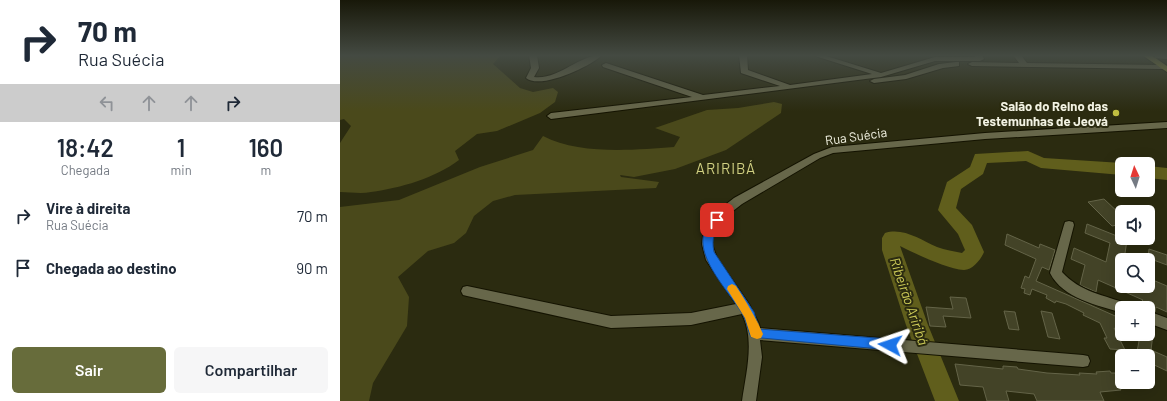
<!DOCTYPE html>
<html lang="pt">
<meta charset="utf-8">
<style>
body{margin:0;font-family:Barlow,sans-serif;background:#f6f6f7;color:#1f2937;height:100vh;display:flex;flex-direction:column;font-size:15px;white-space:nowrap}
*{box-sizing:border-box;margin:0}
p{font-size:13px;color:#747a83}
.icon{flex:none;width:22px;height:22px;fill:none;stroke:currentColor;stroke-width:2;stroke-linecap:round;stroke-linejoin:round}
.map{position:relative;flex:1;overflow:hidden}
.details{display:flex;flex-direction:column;background:#fff;width:340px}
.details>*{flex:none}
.top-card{background:#fff;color:#1f2937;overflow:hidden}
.needle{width:26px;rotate:356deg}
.buttons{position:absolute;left:775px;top:157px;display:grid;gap:8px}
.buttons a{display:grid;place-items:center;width:40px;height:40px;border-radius:6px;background:#fff;box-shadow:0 4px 16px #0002;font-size:20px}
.pin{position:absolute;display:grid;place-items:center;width:34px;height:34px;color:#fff;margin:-17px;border-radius:8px;box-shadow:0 2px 6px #0006}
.me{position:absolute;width:44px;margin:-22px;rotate:275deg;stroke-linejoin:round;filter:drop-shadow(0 0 3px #0008)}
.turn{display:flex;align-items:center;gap:14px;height:84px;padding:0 12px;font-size:18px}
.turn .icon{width:52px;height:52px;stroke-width:2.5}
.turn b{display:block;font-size:28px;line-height:34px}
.lanes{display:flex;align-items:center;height:38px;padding:0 12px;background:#0003;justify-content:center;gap:20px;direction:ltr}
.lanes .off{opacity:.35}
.eta{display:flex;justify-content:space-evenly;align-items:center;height:68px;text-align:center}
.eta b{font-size:24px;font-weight:600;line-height:28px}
.action{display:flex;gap:8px;margin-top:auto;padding:8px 12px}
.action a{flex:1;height:46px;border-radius:6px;background:#676c3b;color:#fff;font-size:16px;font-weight:600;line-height:46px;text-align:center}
.action a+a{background:#f6f6f7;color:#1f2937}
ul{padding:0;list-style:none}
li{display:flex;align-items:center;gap:12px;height:52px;padding:0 12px}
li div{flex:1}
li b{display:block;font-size:15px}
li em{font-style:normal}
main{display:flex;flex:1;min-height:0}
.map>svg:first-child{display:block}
.green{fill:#4a491b}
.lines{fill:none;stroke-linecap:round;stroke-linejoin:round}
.river{fill:#605e1c;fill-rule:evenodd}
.building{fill:#434327;stroke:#646448}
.minor-casing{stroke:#141300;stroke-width:2}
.primary-casing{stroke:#141300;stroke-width:2}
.minor{fill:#67674a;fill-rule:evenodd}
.primary{fill:#939238;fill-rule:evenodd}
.route{fill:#1a73e8;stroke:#114b97}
.slow{fill:#f59e0b}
.poi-dot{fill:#c0be40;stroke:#2b2b10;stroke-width:1.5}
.labels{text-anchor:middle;stroke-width:4;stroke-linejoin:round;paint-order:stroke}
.poi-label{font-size:13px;font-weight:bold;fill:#f2f2e2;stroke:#2b2b10;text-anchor:end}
.street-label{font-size:13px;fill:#f2f2e2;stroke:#2b2b10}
.water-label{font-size:14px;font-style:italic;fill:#cdcb57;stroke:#2b2b10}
.quarter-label{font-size:15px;letter-spacing:1px;fill:#d1d082;stroke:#2b2b10}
</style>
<main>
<section class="details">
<div class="top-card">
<div class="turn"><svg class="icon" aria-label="right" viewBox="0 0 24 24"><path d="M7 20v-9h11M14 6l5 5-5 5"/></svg><div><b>70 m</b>Rua Suécia</div></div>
<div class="lanes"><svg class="icon off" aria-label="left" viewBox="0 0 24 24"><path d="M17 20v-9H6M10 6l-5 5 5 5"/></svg><svg class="icon off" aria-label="ahead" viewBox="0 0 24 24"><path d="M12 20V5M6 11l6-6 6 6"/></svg><svg class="icon off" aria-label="ahead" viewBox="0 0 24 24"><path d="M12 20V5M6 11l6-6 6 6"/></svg><svg class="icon" aria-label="right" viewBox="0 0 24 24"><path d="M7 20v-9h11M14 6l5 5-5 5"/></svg></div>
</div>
<div class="eta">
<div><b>18:42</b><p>Chegada</p></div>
<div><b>1</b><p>min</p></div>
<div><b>160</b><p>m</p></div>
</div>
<ul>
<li><svg class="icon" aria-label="right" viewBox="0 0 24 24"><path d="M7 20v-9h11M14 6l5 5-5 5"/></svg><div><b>Vire à direita</b><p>Rua Suécia</p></div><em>70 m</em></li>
<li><svg class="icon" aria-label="arrive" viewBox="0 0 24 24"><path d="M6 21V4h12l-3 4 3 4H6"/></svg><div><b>Chegada ao destino</b></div><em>90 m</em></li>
</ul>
<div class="action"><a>Sair</a><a>Compartilhar</a></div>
</section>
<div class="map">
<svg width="827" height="401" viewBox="0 0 827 401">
<rect width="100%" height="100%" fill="#2b2b10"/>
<!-- green -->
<g class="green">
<path d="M0,55H161L153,64L180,88L193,92L213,88L218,92L215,102L200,113L157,131L137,134L115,151L119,160C95,178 61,188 31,192C21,194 10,192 0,192V143L11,126L4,119L0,120Z"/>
<path d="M434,102L442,104L441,113L386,150L335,169L294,177L280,175L281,177L319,182L316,188L175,195L153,201L134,216L126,233L114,243L88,251L58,277L69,297L67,326L33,383L29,401H0V207L59,200L140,167L193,150L203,136C239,155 294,150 334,147L340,137L315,128L367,110L398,108Z"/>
</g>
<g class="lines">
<!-- river -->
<g class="river">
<path d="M688,151L704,158L782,163L784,164H782V175L701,168L686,161L647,163L643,174L621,189L616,208L632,225L644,252C641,259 633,270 624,270C607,269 576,254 560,246L588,325L619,401H595L566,325L542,250V238L545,233C563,227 581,240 597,247C605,250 614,251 622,253L625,250L618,234L598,210L607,182L630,167L635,154Z"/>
<path d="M808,166L827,168V180L808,178Z"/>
</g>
</g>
<!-- building -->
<g class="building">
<path d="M764,199L782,216V224L772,226L748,202Z"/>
<path d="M747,224L787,240L784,260H782V286H808V278L827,286V312L816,307L815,312L808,310V304L802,301L803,300L758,280L756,292L740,285L745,265L731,259L734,248L766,262L770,243L745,233Z"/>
<path d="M667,234L699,248L700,244L715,250L709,270L702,267L696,281L782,319V332L774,328L785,350L770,349L764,338H767L760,323L743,315L744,313L726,304L716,301L715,303L706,298L707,295L692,289L690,295L684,293L685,289L681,288L685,276L689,278L696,259L665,245Z"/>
<path d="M809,249L827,255V265L808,258Z"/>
<path d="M610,297L626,298L631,318L603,316L606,327L590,326L586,307L613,309Z"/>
<path d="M664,311L675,312L679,330L669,329Z"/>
<path d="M701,311L712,313L720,339L708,337Z"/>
<path d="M785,334H813L811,350L827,357V371L808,362V356H799L800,353L797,352L799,341Z"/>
<path d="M615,364L663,369V366L677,367L678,369L707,373L740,375L739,373L757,374L756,372L770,371L771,373H775L782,384L778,385L781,390L760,392L764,401H697L694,394L666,391L669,401H647L643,387L620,385Z"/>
</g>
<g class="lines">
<defs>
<g id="minor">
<path d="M189,55H197L199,68L194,77C219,80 238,55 262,55C250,67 200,90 186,78L191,68Z"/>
<path d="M399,55H407L408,70L450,85L532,74L472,55H483L541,73L595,57H635L634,55H642L644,59L640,61H595L541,77L211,119L207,116L211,113L352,97L263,67L262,65L266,63L363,95L440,86L401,73Z"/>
<path d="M673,55H681L687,63L822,65L826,67L822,69L632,66L628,64L632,62L679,63Z"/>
<path d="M815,55H827V59L815,58Z"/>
<path d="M616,62H619V66L603,68L566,79L534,83L530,81L534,79L565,75L599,64Z"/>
<path d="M827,122V128L645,139L493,153L480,158L402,204L384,218L373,233L372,244L377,258L409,304L419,324L420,328L743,355L748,356L750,361L748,366L743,367L420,340L422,357L416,401H402C406,373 415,340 402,314L351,325L271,328L127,296L123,295L121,291L123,287L127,286L271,316L351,313L396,304L366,260L362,244L364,229L376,212L394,198L474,154L492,147L645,133Z"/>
<path d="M729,221L733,222L734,225L722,272C740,292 764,295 788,304L790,308H782V313C758,305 723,299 710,273L724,225L725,222Z"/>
<path d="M808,311L827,318V330L808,323Z"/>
</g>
<path id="primary" d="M802,55H811L827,66V72Z"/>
</defs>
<!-- minor casing -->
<use href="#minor" class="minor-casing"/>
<!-- primary casing -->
<use href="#primary" class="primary-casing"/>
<!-- minor -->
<use href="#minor" class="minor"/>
<!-- primary -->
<use href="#primary" class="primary"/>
</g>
<!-- sky -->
<linearGradient id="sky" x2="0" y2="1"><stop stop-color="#181809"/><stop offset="0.5" stop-color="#444a42"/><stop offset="1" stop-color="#444a42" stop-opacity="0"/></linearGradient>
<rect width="827" height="111" fill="url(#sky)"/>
<!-- route -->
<path class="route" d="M377,217L381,220C375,232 371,238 374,252L414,312L419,329L550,339L554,341L556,345L554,349L550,350L411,337C408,331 407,323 404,317C392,293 348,253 368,225C371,221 372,218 377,217Z"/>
<!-- slow -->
<path class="slow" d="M392,284L396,286C407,303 415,316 423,334L421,338L417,339L411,337L405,318L387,289L388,286Z"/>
<!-- markers -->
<circle class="poi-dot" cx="776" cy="113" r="4"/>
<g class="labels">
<!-- poi labels -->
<g class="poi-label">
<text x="768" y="111">Salão do Reino das<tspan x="768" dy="15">Testemunhas de Jeová</tspan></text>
</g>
<!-- street labels -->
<g class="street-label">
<text transform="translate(516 136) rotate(-8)" y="5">Rua Suécia</text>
</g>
<!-- water labels -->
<g class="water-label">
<text transform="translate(569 301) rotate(71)" y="5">Ribeirão Ariribá</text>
</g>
<!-- quarter labels -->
<g class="quarter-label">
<text x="386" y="174">ARIRIBÁ</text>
</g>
</g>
</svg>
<div class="buttons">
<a><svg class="needle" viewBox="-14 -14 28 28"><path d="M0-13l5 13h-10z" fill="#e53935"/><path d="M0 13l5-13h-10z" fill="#747a83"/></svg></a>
<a><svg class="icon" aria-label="sound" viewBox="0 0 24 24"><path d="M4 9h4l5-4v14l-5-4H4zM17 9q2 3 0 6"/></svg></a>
<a><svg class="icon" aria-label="search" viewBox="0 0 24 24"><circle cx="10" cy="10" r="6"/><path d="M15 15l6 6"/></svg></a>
<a>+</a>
<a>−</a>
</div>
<div class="pin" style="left:377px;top:220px;background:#d93025"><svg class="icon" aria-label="arrive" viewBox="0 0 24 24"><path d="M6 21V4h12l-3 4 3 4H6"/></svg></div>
<svg class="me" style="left:550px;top:345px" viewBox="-20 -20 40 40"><path d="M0-17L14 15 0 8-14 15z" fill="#1a73e8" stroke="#fff" stroke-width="4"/></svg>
</div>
</main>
